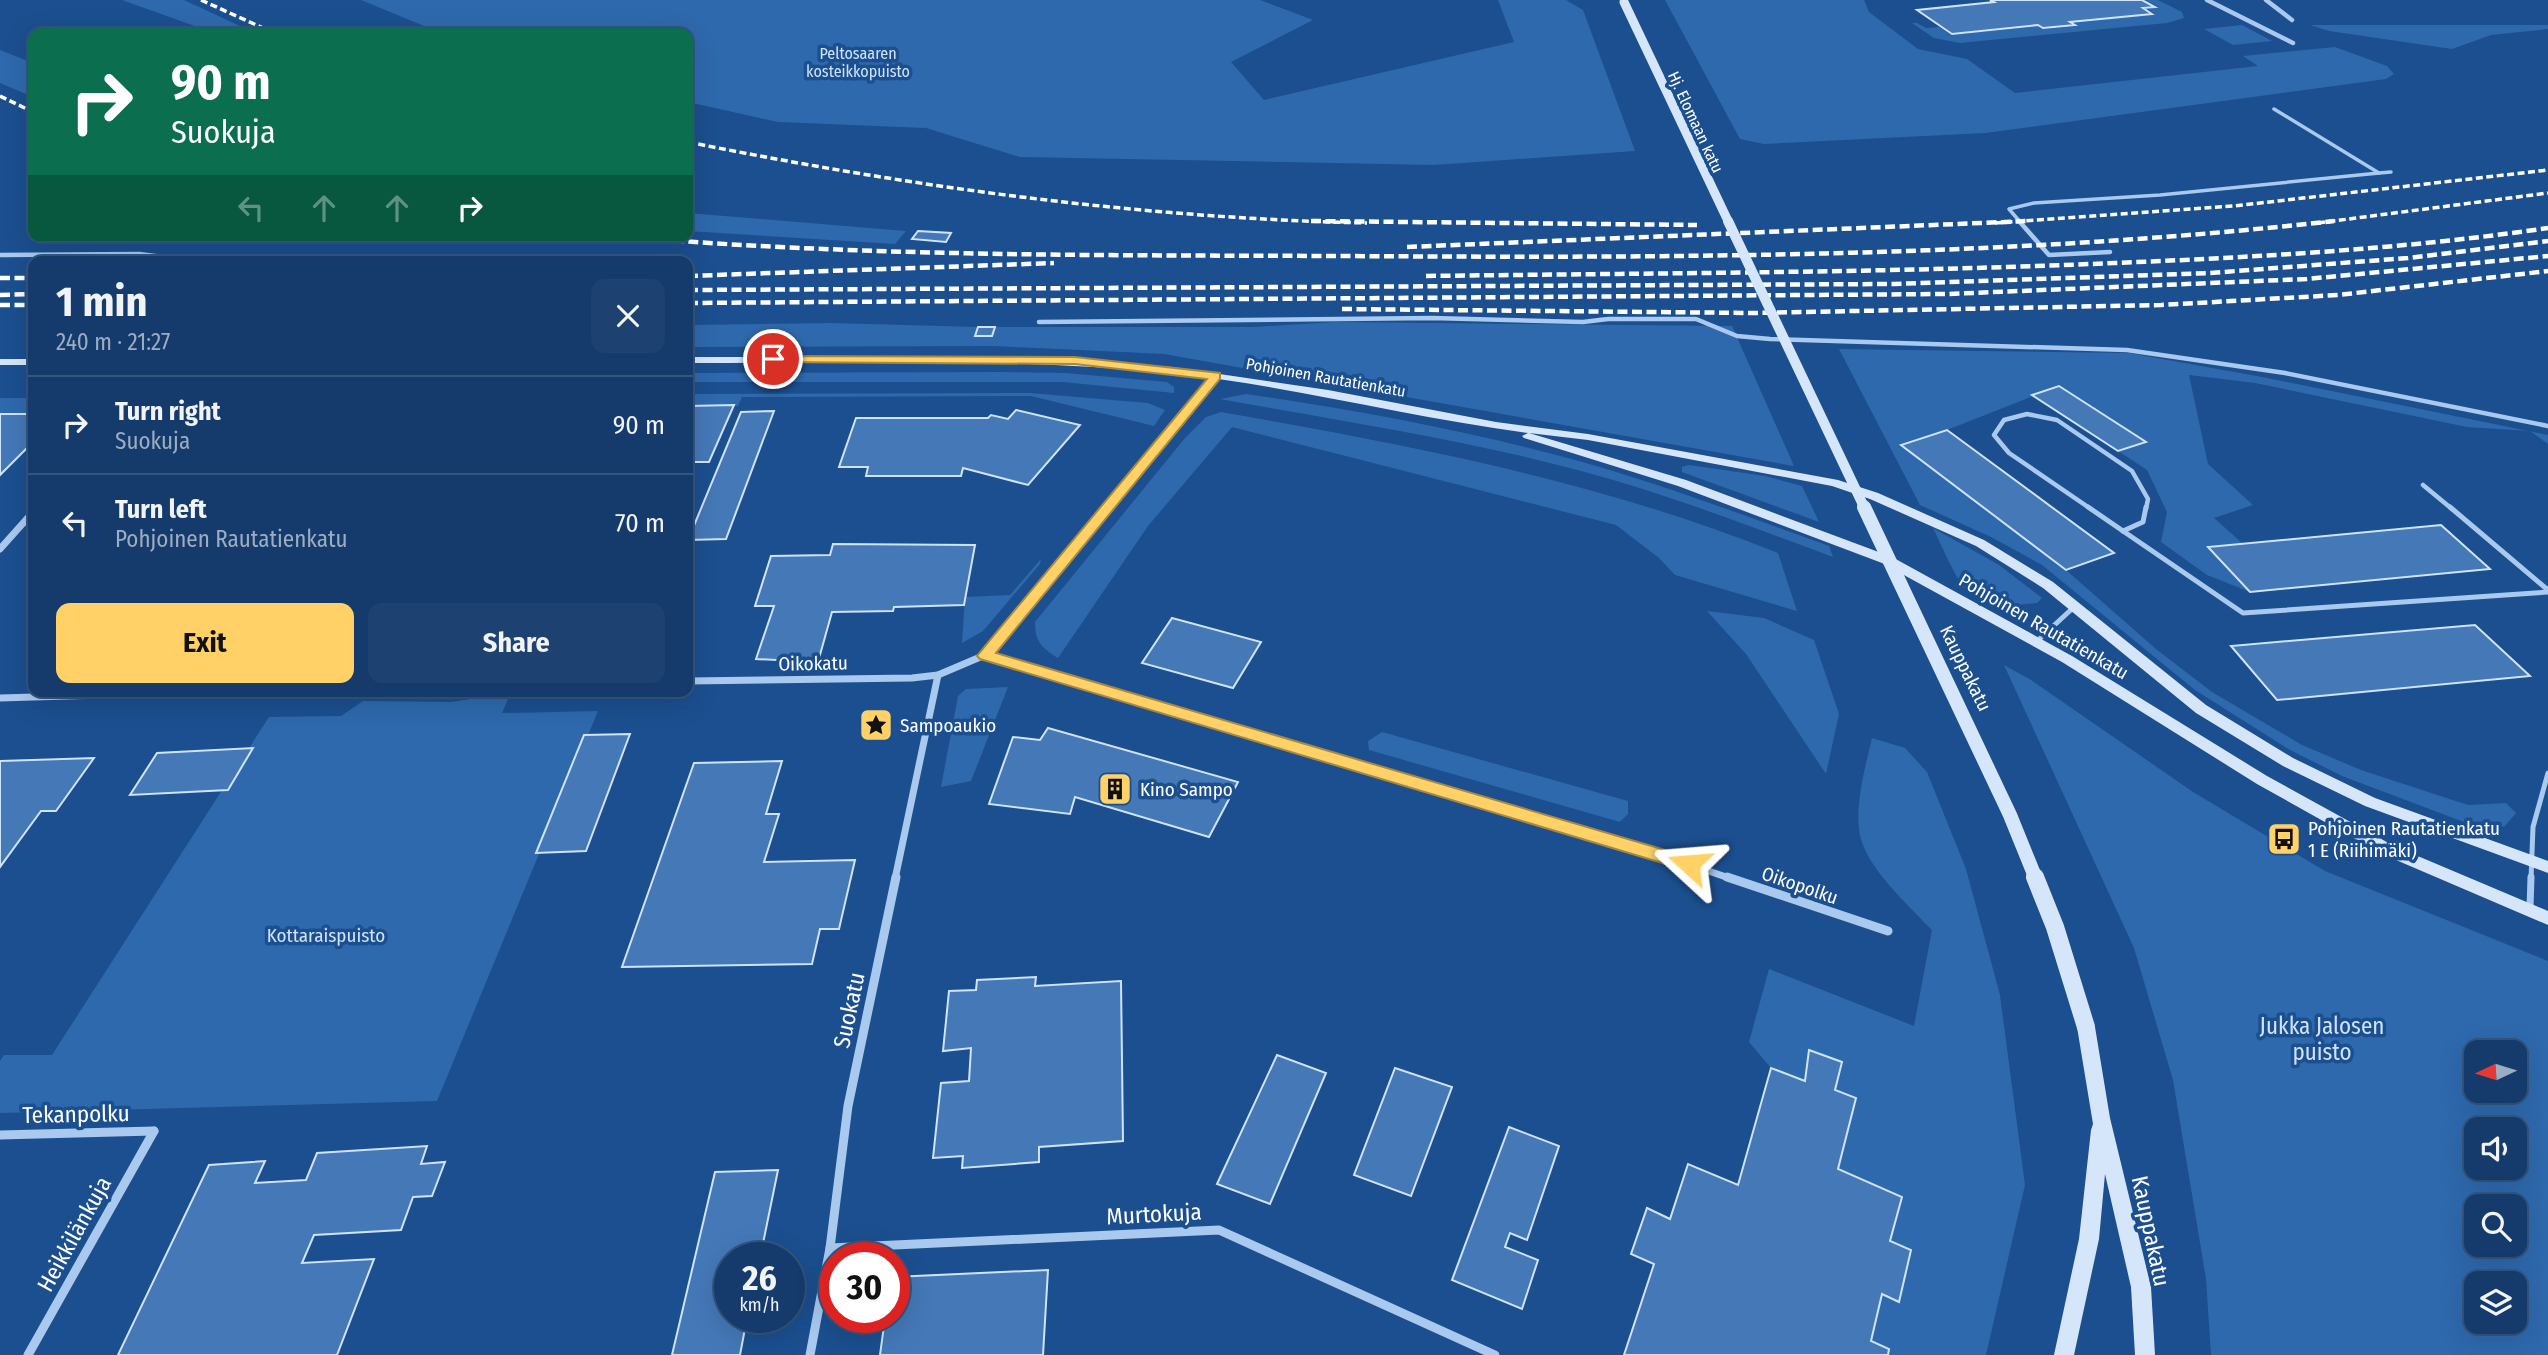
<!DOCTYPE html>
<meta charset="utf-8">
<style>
body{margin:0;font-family:"Fira Sans Condensed",sans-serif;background:#1d4271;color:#f1f3f6;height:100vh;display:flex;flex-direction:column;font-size:26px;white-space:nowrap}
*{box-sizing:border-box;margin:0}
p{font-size:23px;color:#9dadc1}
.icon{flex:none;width:38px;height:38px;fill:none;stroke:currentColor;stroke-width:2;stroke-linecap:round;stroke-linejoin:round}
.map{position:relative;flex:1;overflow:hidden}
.panel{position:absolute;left:28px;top:256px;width:665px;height:441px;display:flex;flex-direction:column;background:#143b6b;border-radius:14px;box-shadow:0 7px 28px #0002,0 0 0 2px #33557e}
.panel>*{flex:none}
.hud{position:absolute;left:28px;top:28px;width:665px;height:214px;border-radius:14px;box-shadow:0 7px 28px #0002,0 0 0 2px #33557e;background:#0b6e4f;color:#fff;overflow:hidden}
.needle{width:46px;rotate:266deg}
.tools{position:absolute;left:2464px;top:1040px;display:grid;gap:14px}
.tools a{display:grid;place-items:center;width:63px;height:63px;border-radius:14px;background:#143b6b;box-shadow:0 7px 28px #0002,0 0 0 2px #33557e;font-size:35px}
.speed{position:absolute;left:714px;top:1242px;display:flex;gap:14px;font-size:35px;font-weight:700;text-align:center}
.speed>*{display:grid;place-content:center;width:91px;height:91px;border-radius:50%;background:#143b6b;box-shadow:0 7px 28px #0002,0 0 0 2px #33557e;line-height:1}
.speed small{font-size:18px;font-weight:400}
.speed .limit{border:10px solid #d22;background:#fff;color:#111}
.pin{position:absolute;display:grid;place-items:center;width:60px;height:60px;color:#fff;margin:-30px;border:4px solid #fff;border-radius:50%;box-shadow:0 2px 7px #0007}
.me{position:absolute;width:77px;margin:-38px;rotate:289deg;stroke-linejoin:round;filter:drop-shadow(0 0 5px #0008)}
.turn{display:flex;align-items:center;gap:24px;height:147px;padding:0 28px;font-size:32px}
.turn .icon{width:91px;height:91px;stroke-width:2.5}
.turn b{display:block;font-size:49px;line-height:60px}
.lanes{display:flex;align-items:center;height:66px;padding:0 28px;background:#0003;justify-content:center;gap:35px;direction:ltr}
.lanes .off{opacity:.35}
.round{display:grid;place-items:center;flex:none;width:74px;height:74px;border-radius:14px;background:#1d4271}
.headline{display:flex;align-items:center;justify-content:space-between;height:119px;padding:0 28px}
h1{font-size:42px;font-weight:700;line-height:52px}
.primary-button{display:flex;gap:14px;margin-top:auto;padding:14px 28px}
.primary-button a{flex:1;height:80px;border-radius:14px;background:#ffd166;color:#111;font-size:28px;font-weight:700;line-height:80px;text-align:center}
.primary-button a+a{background:#1d4271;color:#f1f3f6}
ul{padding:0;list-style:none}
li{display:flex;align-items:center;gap:21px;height:98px;padding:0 28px;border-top:2px solid #33557e}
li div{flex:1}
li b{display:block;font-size:26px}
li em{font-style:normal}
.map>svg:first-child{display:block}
.green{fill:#2e69ad;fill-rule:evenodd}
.building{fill:#4478b7;stroke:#cfe3fa;stroke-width:2}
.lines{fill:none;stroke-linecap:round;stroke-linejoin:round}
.lane-far3{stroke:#a9c9ee;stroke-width:3.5}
.lane-far2{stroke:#a9c9ee;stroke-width:4.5}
.lane-far1{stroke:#a9c9ee;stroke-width:5}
.lane{stroke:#a9c9ee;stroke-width:7}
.street-far3{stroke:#a9c9ee;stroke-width:4.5}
.street-far2{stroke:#a9c9ee;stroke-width:5}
.street-far1{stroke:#a9c9ee;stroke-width:7}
.street{stroke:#a9c9ee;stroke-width:9}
.secondary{fill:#d6e6fa;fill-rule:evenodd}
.rail-far1{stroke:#fff;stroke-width:3.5;stroke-dasharray:7 3.5;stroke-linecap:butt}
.rail{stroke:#fff;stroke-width:4.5;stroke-dasharray:10 4.5;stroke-linecap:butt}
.secondary-bridge-far3{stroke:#d6e6fa;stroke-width:9}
.secondary-bridge-far2{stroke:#d6e6fa;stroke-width:10}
.secondary-bridge-far1{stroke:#d6e6fa;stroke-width:14}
.secondary-bridge{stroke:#d6e6fa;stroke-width:18}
.route{fill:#ffd166;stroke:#a68842;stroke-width:2}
.labels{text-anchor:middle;stroke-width:7;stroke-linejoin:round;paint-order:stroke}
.far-park-label{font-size:16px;fill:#cfe3fa;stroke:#1b4f8f}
.far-street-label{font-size:16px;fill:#fff;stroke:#1b4f8f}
.street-label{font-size:19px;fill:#fff;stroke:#1b4f8f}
.poi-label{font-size:19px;fill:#fff;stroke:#1b4f8f;text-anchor:start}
.park-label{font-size:19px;fill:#cfe3fa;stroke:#1b4f8f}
.near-street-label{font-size:23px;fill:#fff;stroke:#1b4f8f}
.near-park-label{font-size:23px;fill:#cfe3fa;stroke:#1b4f8f}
</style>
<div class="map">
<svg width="2548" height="1355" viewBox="0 0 2548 1355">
<rect width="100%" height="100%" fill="#1b4f8f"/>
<!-- green -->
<g class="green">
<path d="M122,0H184L255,33H214Z"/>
<path d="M361,0H1260L1313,20L1231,62L1264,100L1514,42L1498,0H1566L1583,10L1635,151L1434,165L1020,157L926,128L778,122L688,102V33H441Z"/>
<path d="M1665,0H1864L1869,12L1918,49L1967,59L2015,93L2258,66L2243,56L2335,47L2387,66L2394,74L2386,79L1985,133L1764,144L1740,139Z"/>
<path d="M2145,0H2158L2182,12L2184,18L2167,23L1960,43L1934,38L1912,23H1917L1926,28L1939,27L1951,35L2038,26L2043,29L2078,26L2074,23L2155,14L2148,9L2159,7Z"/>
<path d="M2242,25L2272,41L2233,45L2204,29Z"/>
<path d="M2310,25H2548V29L2491,35L2452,49L2329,31Z"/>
<path d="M0,50L33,63V97L0,83Z"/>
<path d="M688,213L906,231L895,244L688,231Z"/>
<path d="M1336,322L1732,326L1794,466L1164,354L994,346L688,347V325L831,323L978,327L976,336H992L995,327H1253Z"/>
<path d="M1839,349L2129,353L2262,377L2548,435V444L2530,431L2467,427L2255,383L2189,375L2208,464L2253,505L2214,518L2242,543L2208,547L2250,592L2207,575L2161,542L2167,512L2147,470L2118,451L2145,441L2059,386L1947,430L1901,445L2066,570L2156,649L2212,692L2302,745L2361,770L2468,805L2506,803L2516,813L2505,826L2485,830L2342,776L2290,750L2195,690L2042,565L1991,537L1920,505Z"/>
<path d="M1001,372L1066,373L1167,382L1174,387V393L1063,382H688V373Z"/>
<path d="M1030,393L1148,403L1165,410L1154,426L1031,396L742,397L738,406H688V394Z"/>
<path d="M1246,394C1357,410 1470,431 1579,461C1664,485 1746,516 1829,546L1833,557C1750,526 1667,494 1581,471C1463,439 1340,421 1220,399Z"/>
<rect x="0" y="398" width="33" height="15"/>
<path d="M1221,412C1410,445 1599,481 1778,553L1797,611L1675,575L1659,558L1616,525L1232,427L1148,526L1058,658C1042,648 1035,642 1035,622L1185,438L1206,417Z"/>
<path d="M1689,465L1765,476L1802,486L1819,522L1682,472V467Z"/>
<path d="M1933,528L1999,565L2042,598L2037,603C2016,605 1985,608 1967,591C1957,582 1940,542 1933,528Z"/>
<path d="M1041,559L1040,564L983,631L962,643L965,597L1010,595Z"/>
<path d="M1707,611L1764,618L1814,640L1839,714L1826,774L1746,654Z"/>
<path d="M2004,665L2031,680L2193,792L2325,871L2548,961V1355H2211L2206,1279L2173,1080L2134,948ZM2476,1052H2515V1090H2476ZM2476,1129H2515V1167H2476ZM2476,1206H2515V1244H2476ZM2476,1283H2515V1321H2476Z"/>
<path d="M1008,687L971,781L941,787L958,696L966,689Z"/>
<path d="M471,699H508L502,713L598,711L437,1101L0,1113V1061L4,1055H52L269,717L341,716L363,701L451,702Z"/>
<path d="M1382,732L1628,801V814L1620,822L1369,750L1368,741Z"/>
<path d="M1872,738L1905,748L1927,772L1966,869L2000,995L2025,1185L1986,1355H1888L1889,1349L1871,1341L1882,1294L1899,1301L1911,1251L1890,1241L1902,1197L1838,1169L1856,1099L1835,1090L1842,1062L1810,1050L1805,1081L1771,1068L1749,1042L1769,969L1914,1026L1932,930C1908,905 1863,865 1859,830C1856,799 1865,768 1872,738Z"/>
</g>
<!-- building -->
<g class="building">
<path d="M1990,0H2142L2155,7L2143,8L2152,14L2070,22L2075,25L2043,28L2038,25L1952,34L1917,10L1994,2Z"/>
<path d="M918,231L951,233L946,242L912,239Z"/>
<path d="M978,327H995L992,336H975Z"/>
<path d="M2059,386L2146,442L2118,451L2032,395Z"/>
<path d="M734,405L709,462H690L688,468V406Z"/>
<path d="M1016,410L1080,425L1028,485L963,468L961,476H866L868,467H839L856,418H988L991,415L1008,419Z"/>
<path d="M774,411L726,539L688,540L741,412Z"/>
<path d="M0,414H33V442L0,475Z"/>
<path d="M1947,430L2114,553L2066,570L1901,445Z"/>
<path d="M2441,525L2490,569L2250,592L2208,547Z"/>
<path d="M833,544L975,545L964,605L894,607L893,611L832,612L818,662L756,659L774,606H755L771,556L830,555Z"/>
<path d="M1172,618L1261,642L1233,688L1142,663Z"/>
<path d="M2475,625L2530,676L2277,700L2231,646Z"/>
<path d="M1048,728L1238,782L1209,837L1075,797L1070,814L989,804L1013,737L1040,740Z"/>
<path d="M630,734L586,851L536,853L584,735Z"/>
<path d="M253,748L228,790L130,795L157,753Z"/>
<path d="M94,758L56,811H41L0,867V761Z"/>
<path d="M782,761L766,814H779L764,862L855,860L839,929H820L812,964L622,967L694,763Z"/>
<path d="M1036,977L1035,986L1121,981L1123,1141L1039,1147V1162L962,1168L963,1156L933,1158L941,1083L969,1081L971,1048L943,1051L949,991L976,990L977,980Z"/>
<path d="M1809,1050L1842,1062L1835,1090L1856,1098L1838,1169L1902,1197L1890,1241L1911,1250L1899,1302L1882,1294L1871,1341L1889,1349L1888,1355H1624L1654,1264L1631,1254L1647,1208L1670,1219L1688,1164L1738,1185L1771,1068L1805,1081Z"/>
<path d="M1277,1055L1326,1073L1270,1204L1217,1184Z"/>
<path d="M1395,1068L1452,1087L1411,1196L1354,1175Z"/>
<path d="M1509,1127L1559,1146L1527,1240L1510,1233L1505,1247L1538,1260L1522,1309L1452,1280Z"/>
<path d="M427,1146L421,1164L445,1162L432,1196L413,1197L401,1230L314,1235L302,1263L374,1259L337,1355H118L209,1165L265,1161L255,1183L306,1180L317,1153Z"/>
<path d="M778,1170L760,1258H730V1318H747L740,1355H672L715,1172Z"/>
<path d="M1048,1270L1043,1355H880L885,1318H894V1277Z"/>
</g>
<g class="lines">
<!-- lane-far3 -->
<g class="lane-far3">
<path d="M2274,109L2379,173L2391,172"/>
<path d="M2021,223L2009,209L2034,203L2160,195L2379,173"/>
</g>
<!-- lane-far2 -->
<g class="lane-far2">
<path d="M2019,221L2049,255L2110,252"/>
<path d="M0,255L139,254L195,261"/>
<path d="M1039,322L1432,318L1583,322L1608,319H1696L1737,336L1770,339L2127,350L2285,373L2548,426"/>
<path d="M2423,485L2452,509"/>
<path d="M2091,509L2009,453L1994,435L2004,420L2027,414L2057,420L2132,471L2148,499L2146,509"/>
</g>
<!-- lane-far1 -->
<g class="lane-far1">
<path d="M2088,507L2123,531"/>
<path d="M2450,507L2548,590"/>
<path d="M2123,531L2243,613L2548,592"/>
<path d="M2123,531L2143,522L2146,507"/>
<path d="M2036,642L2074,607"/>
<path d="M2531,879L2533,827L2548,773"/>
</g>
<!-- lane -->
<path class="lane" d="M2530,907L2531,877"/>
<!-- street-far3 -->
<g class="street-far3">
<path d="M2207,0L2293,43"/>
<path d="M2266,0L2292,20"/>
</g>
<!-- street-far2 -->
<path class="street-far2" d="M1106,509L1216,376"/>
<!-- street-far1 -->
<g class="street-far1">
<path d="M0,549L33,512"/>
<path d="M985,655L1107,507"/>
<path d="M688,681L912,678L938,675L985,655L1644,849L1732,879"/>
<path d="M0,698L236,691"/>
<path d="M895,879L938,675"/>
</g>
<!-- street -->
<g class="street">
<path d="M1727,877L1888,931"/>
<path d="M0,1135L154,1131"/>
<path d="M830,1248L1219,1230L1495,1355"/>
<path d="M28,1355L154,1131"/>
<path d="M810,1355L830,1248L848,1106L896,877"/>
</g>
<!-- secondary -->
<g class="secondary">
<path d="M688,357H1029L1172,367L1328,390L1496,422L1588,434L1838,480L1878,493L1984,540L2053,582L2206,705L2293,758L2375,798L2548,861V873L2365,806L2283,766L2196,713L2043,588L1976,546L1870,499L1832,486L1588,440L1529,433L1686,480L1892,557L2072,656L2267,776L2394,846L2548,911V925L2382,854L2257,784L2062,662L1882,563L1678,486L1524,438L1522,436L1528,433C1408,417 1291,386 1171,373C1011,357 849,363 688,363Z"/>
<rect x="0" y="359" width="33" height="6"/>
<path d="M2086,1019L2092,1022L2095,1027L2110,1118L2151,1287L2155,1355H2135L2131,1287L2105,1174L2099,1239L2074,1355H2054L2079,1239L2091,1130L2093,1124L2077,1027L2080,1022Z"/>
</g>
<!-- rail-far1 -->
<g class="rail-far1">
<path d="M201,0L274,33"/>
<path d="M0,96L33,112"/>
<path d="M688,142C911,187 1139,218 1367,223"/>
<path d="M1995,223L2234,206L2548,170"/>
<path d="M2318,223L2548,193"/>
</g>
<!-- rail -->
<g class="rail">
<path d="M1311,221L1697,225"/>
<path d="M616,236C858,257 1099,255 1341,256C1673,258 2004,258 2334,221"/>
<path d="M1407,247L2028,221"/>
<path d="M688,276L1054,263"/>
<path d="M1426,276C1656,273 1885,273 2115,263C2259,257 2405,249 2548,228"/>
<path d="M0,278H33"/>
<path d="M688,290L1894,284L2210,273L2408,258L2548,241"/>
<path d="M0,295L33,294"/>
<path d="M688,303L1947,294L2307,279L2548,256"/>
<path d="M0,305H33"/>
<path d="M1342,309L1754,313L2161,305L2338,295L2548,271"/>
</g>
<!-- secondary-bridge-far3 -->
<path class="secondary-bridge-far3" d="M1624,2L1729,223"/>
<!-- secondary-bridge-far2 -->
<path class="secondary-bridge-far2" d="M1728,221L1865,509"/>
<!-- secondary-bridge-far1 -->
<path class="secondary-bridge-far1" d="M1864,507L2010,815L2036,879"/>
<!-- secondary-bridge -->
<path class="secondary-bridge" d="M2035,877L2055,927L2086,1027"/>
</g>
<!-- route -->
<path class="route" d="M773,356L1075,357L1220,373V379L996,653L1689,857L1695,859L1698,864L1695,869L1689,871L980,659L977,656L980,652L1207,379L1075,364L769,362L767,359Z"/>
<!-- icons -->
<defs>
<symbol id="sight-square" viewBox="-11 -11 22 22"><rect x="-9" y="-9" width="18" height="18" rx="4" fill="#ffd166" stroke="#1b4f8f"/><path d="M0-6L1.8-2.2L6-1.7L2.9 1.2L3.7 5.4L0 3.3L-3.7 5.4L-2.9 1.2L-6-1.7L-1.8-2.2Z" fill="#111"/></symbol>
<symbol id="building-square" viewBox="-11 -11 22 22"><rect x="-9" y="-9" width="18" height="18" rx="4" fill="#ffd166" stroke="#1b4f8f"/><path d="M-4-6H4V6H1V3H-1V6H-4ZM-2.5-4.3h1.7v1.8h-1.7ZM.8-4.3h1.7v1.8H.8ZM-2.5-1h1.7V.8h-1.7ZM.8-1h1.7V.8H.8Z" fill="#111"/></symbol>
<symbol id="bus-square" viewBox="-11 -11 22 22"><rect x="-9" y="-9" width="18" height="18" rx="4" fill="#ffd166" stroke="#1b4f8f"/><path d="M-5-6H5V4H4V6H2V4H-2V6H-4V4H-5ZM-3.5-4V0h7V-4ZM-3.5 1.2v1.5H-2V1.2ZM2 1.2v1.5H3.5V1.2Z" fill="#111"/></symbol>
</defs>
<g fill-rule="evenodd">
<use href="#sight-square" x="857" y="706" width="38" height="38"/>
<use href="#building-square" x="1096" y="770" width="38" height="38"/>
<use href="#bus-square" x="2265" y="820" width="38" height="38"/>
</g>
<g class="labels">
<!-- far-park labels -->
<g class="far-park-label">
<text x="858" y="59">Peltosaaren<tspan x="858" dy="18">kosteikkopuisto</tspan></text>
</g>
<!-- far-street labels -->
<g class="far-street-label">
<text transform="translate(1696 122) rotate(65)" y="6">Hj. Elomaan katu</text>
<text transform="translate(1326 377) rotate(10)" y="6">Pohjoinen Rautatienkatu</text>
</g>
<!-- street labels -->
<g class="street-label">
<text transform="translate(2044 626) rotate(30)" y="7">Pohjoinen Rautatienkatu</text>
<text transform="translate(813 663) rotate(-1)" y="7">Oikokatu</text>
<text transform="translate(1966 668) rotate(64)" y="7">Kauppakatu</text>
<text transform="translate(1800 885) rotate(19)" y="7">Oikopolku</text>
</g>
<!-- poi labels -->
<g class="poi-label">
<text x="900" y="732">Sampoaukio</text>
<text x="1140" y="796">Kino Sampo</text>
<text x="2308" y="835">Pohjoinen Rautatienkatu<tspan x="2308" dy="22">1 E (Riihimäki)</tspan></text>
</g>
<!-- park labels -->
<g class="park-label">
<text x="326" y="942">Kottaraispuisto</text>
</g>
<!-- near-street labels -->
<g class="near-street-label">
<text transform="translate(849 1010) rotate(-78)" y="8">Suokatu</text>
<text transform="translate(76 1114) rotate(-1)" y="8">Tekanpolku</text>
<text transform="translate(1154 1214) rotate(-3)" y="8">Murtokuja</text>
<text transform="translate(2151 1231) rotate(78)" y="8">Kauppakatu</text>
<text transform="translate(74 1234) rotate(-61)" y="8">Heikkilänkuja</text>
</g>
<!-- near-park labels -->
<g class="near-park-label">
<text x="2322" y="1034">Jukka Jalosen<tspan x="2322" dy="26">puisto</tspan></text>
</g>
</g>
</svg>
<div class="tools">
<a><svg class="needle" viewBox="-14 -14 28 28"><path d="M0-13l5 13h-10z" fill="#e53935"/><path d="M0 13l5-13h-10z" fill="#9dadc1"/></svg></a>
<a><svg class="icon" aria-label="sound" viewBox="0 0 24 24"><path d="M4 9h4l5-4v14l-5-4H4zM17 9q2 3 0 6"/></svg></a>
<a><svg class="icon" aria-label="search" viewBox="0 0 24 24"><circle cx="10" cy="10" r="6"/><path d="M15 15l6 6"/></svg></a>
<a><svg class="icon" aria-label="layers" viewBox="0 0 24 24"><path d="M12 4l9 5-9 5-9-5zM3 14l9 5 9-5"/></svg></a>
</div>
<div class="speed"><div>26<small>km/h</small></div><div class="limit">30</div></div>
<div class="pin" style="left:773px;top:359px;background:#d93025"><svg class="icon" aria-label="arrive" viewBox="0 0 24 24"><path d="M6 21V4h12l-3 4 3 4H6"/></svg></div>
<svg class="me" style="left:1689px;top:864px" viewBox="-20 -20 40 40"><path d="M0-17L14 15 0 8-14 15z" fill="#ffd166" stroke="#fff" stroke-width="4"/></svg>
<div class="hud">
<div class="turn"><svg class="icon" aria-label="right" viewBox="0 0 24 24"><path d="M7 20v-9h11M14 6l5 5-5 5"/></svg><div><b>90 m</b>Suokuja</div></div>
<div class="lanes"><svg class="icon off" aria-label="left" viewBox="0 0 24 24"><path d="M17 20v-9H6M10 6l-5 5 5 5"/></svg><svg class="icon off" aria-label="ahead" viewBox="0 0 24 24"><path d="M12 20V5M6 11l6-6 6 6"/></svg><svg class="icon off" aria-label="ahead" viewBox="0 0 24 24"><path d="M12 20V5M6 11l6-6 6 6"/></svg><svg class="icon" aria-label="right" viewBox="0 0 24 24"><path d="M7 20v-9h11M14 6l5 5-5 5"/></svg></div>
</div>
<section class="panel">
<div class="headline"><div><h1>1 min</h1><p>240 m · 21:27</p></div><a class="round"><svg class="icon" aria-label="close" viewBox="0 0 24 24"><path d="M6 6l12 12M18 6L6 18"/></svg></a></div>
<ul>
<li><svg class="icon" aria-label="right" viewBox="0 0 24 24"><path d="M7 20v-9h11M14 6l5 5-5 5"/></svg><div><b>Turn right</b><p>Suokuja</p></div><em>90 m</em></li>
<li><svg class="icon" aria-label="left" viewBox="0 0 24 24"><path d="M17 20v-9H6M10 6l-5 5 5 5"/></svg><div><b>Turn left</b><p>Pohjoinen Rautatienkatu</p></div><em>70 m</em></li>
</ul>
<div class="primary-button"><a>Exit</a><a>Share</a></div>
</section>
</div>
